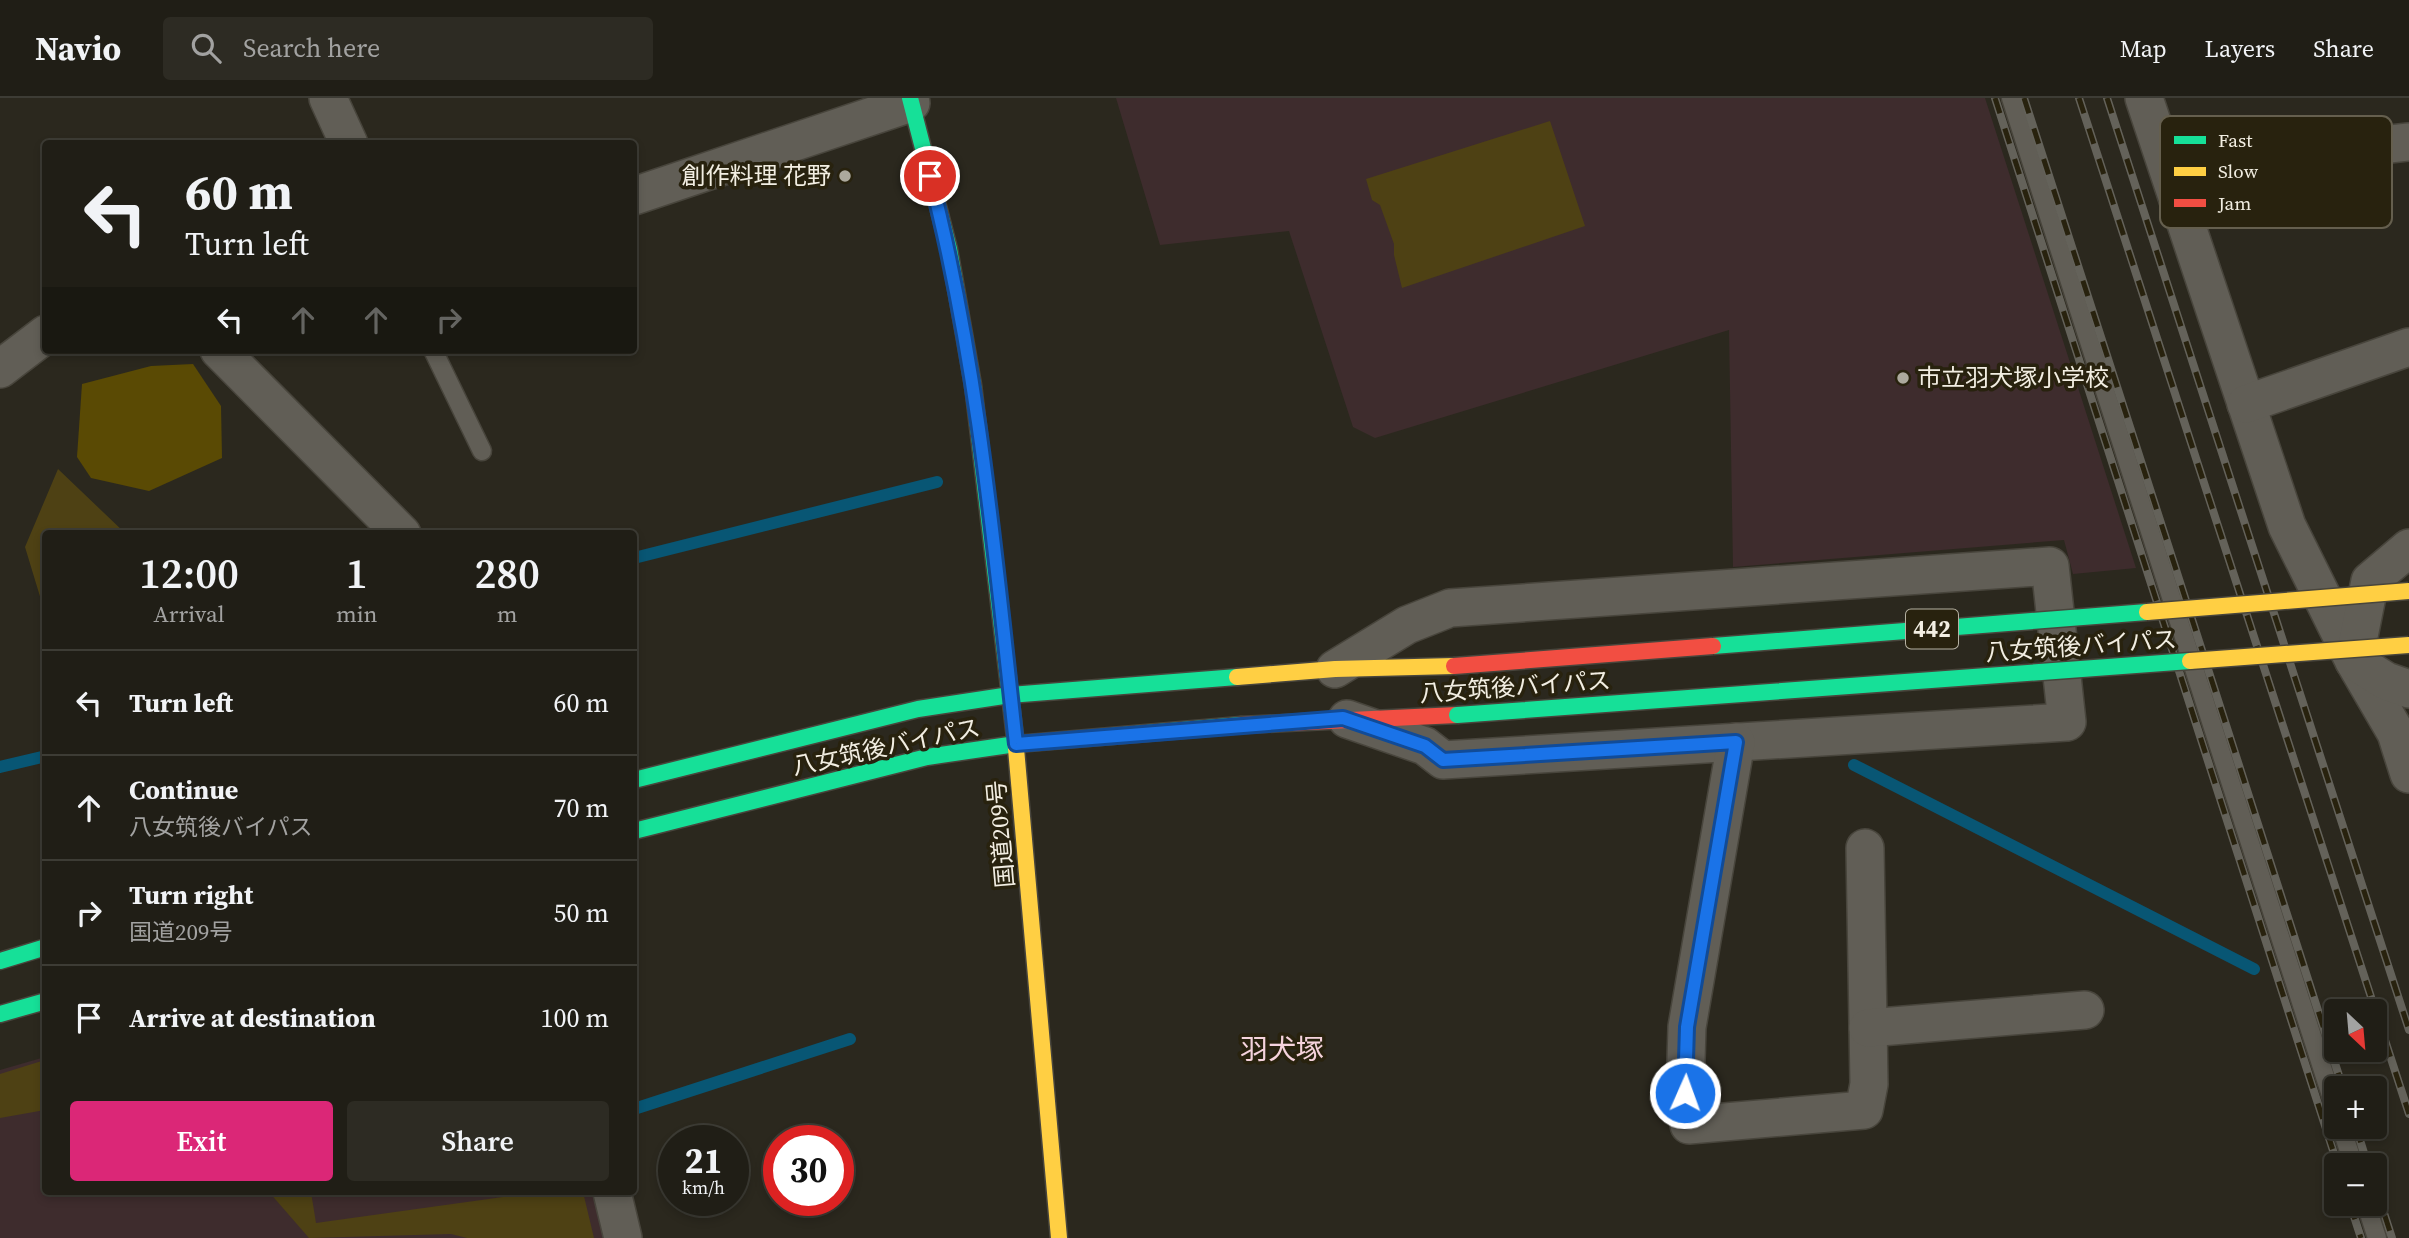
<!DOCTYPE html>
<meta charset="utf-8">
<style>
body{margin:0;font-family:"Source Serif 4","Noto Sans JP",serif;background:#2d2b23;color:#f1f3f6;height:100vh;display:flex;flex-direction:column;font-size:26px;white-space:nowrap}
*{box-sizing:border-box;margin:0}
p{font-size:23px;color:#a2a2a1}
.icon{flex:none;width:38px;height:38px;fill:none;stroke:currentColor;stroke-width:2;stroke-linecap:round;stroke-linejoin:round}
.map{position:relative;flex:1;overflow:hidden}
.details{position:absolute;left:42px;top:432px;width:595px;height:665px;display:flex;flex-direction:column;background:#201e16;border-radius:7px;box-shadow:0 4px 10px #0003,0 0 0 2px #3d3c35}
.details>*{flex:none}
.top-card{position:absolute;left:42px;top:42px;width:595px;height:214px;border-radius:7px;box-shadow:0 4px 10px #0003,0 0 0 2px #3d3c35;background:#201e16;color:#f1f3f6;overflow:hidden}
.needle{width:46px;rotate:154deg}
.buttons{position:absolute;left:2324px;top:901px;display:grid;gap:14px}
.buttons a{display:grid;place-items:center;width:63px;height:63px;border-radius:7px;background:#201e16;box-shadow:0 4px 10px #0003,0 0 0 2px #3d3c35;font-size:35px}
.speed{position:absolute;left:658px;top:1027px;display:flex;gap:14px;font-size:35px;font-weight:700;text-align:center}
.speed>*{display:grid;place-content:center;width:91px;height:91px;border-radius:50%;background:#201e16;box-shadow:0 4px 10px #0003,0 0 0 2px #3d3c35;line-height:1}
.speed small{font-size:18px;font-weight:400}
.speed .limit{border:10px solid #d22;background:#fff;color:#111}
.pin{position:absolute;display:grid;place-items:center;width:60px;height:60px;color:#fff;margin:-30px;border:4px solid #fff;border-radius:50%;box-shadow:0 2px 7px #0007}
.me{position:absolute;width:77px;margin:-38px;rotate:2deg;stroke-linejoin:round;filter:drop-shadow(0 0 5px #0008)}
.turn{display:flex;align-items:center;gap:24px;height:147px;padding:0 28px;font-size:32px}
.turn .icon{width:91px;height:91px;stroke-width:2.5}
.turn b{display:block;font-size:49px;line-height:60px}
.lanes{display:flex;align-items:center;height:66px;padding:0 28px;background:#0003;justify-content:center;gap:35px;direction:ltr}
.lanes .off{opacity:.35}
.eta{display:flex;justify-content:space-evenly;align-items:center;height:119px;text-align:center}
.eta b{font-size:42px;font-weight:600;line-height:49px}
.action{display:flex;gap:14px;margin-top:auto;padding:14px 28px}
.action a{flex:1;height:80px;border-radius:7px;background:#db2777;color:#fff;font-size:28px;font-weight:600;line-height:80px;text-align:center}
.action a+a{background:#2d2b23;color:#f1f3f6}
ul{padding:0;list-style:none}
li{display:flex;align-items:center;gap:21px;height:105px;padding:0 28px;border-top:2px solid #3d3c35}
li div{flex:1}
li b{display:block;font-size:26px}
li em{font-style:normal}
header{display:flex;align-items:center;gap:42px;box-sizing:border-box;height:98px;padding:0 35px;background:#201e16;border-bottom:2px solid #3d3c35}
header strong{font-size:33px}
nav{display:flex;gap:38px;margin-inline-start:auto;font-size:24px}
.search{width:490px;height:63px;background:#2d2b23;display:flex;align-items:center;gap:18px;box-sizing:border-box;padding:0 24px;border-radius:7px;color:#a2a2a1;font-size:26px}
.map>svg:first-child{display:block}
.education{fill:#3e2c2d}
.green{fill:#4e4114}
.forest{fill:#5a4a04}
.lines{fill:none;stroke-linecap:round;stroke-linejoin:round}
.stream{stroke:#085674;stroke-width:12}
.lane-casing{stroke:#48453c;stroke-width:21}
.street-casing{stroke:#48453c;stroke-width:40}
.fast-casing{stroke:#48453c;stroke-width:19}
.slow-casing{stroke:#48453c;stroke-width:19}
.jam-casing{stroke:#48453c;stroke-width:19}
.lane{stroke:#615e56;stroke-width:18}
.street{stroke:#615e56;stroke-width:37}
.fast{stroke:#16e098;stroke-width:16}
.slow{stroke:#ffcf43;stroke-width:16}
.jam{stroke:#f24e42;stroke-width:16}
.rail-casing{stroke:#64625a;stroke-width:8}
.rail{stroke:#28220e;stroke-width:5;stroke-dasharray:16;stroke-linecap:butt}
.fast-bridge-casing{stroke:#48453c;stroke-width:19;stroke-linecap:butt}
.slow-bridge-casing{stroke:#48453c;stroke-width:19;stroke-linecap:butt}
.jam-bridge-casing{stroke:#48453c;stroke-width:19;stroke-linecap:butt}
.fast-bridge{stroke:#16e098;stroke-width:16}
.slow-bridge{stroke:#ffcf43;stroke-width:16}
.jam-bridge{stroke:#f24e42;stroke-width:16}
.route-casing{stroke:#114b97;stroke-width:18}
.route{stroke:#1a73e8;stroke-width:12}
.poi-dot{fill:#aca99d;stroke:#28220e;stroke-width:2.5}
.labels{text-anchor:middle;stroke-width:7;stroke-linejoin:round;paint-order:stroke}
.shield{fill:#28220e;stroke:#b5b1a2;stroke-width:2}
.shield-label{font-size:23px;font-weight:bold;fill:#f2eee2}
.poi-label{font-size:24px;fill:#f2eee2;stroke:#28220e;text-anchor:end}
.street-label{font-size:24px;fill:#f2eee2;stroke:#28220e}
.quarter-label{font-size:28px;fill:#f5d3dd;stroke:#28220e}
.key{fill:#28220e;stroke:#655f4e;stroke-width:2}
.key-label{font-size:19px;fill:#f2eee2}
</style>
<header>
<strong>Navio</strong>
<div class="search"><svg class="icon" aria-label="search" viewBox="0 0 24 24"><circle cx="10" cy="10" r="6"/><path d="M15 15l6 6"/></svg>Search here</div>
<nav><a>Map</a><a>Layers</a><a>Share</a></nav>
</header>
<div class="map">
<svg width="2409" height="1140" viewBox="0 0 2409 1140">
<rect width="100%" height="100%" fill="#2b281e"/>
<!-- education -->
<g class="education">
<path d="M1116,0H1985L2136,470L2073,476L2064,442L1733,469L1729,232L1375,340L1353,329L1289,133L1160,147Z"/>
<path d="M45,959L46,1094H596L606,1140H0V972Z"/>
</g>
<!-- green -->
<g class="green">
<path d="M1550,23L1585,128L1402,190L1394,157V146L1380,107L1372,102L1366,81Z"/>
<path d="M58,371L126,436H46L45,515L25,449Z"/>
<path d="M45,962V1012L0,1020V976Z"/>
<path d="M269,1094H311L316,1125L539,1094H583L594,1140H467L451,1136L309,1140Z"/>
</g>
<!-- forest -->
<path class="forest" d="M193,266L221,308L222,360L149,393L91,380L77,359L82,286L151,268Z"/>
<g class="lines">
<!-- stream -->
<g class="stream">
<path d="M634,460L937,384"/>
<path d="M1854,667L2254,871"/>
<path d="M0,669L46,658"/>
<path d="M634,1011L850,941"/>
</g>
<defs>
<g id="lane">
<path d="M2011,0L2336,1013"/>
<path d="M433,252L482,353"/>
<path d="M2341,1029L2354,1068"/>
<path d="M2366,1106L2377,1140"/>
</g>
<g id="street">
<path d="M328,0L349,46"/>
<path d="M2144,0L2287,428L2354,563L2396,635L2409,676"/>
<path d="M2175,91L2250,84L2292,57L2409,44"/>
<path d="M634,98L911,5"/>
<path d="M219,252L402,436"/>
<path d="M0,271L46,236"/>
<path d="M2246,306L2409,249"/>
<path d="M2409,450L2370,483L2354,563L2386,583L2409,591"/>
<path d="M1335,571L1407,527L1450,510L2050,468L2067,624L1443,662L1425,648L1347,621"/>
<path d="M1736,644L1687,929L1685,995L1689,1027L1864,1012L1869,986L1865,750"/>
<path d="M1868,930L2085,912"/>
<path d="M612,1094L623,1140"/>
</g>
<g id="fast">
<path d="M910,0L949,151L973,287L1015,639"/>
<path d="M634,682L918,611L1010,597L1237,579"/>
<path d="M634,733L927,659L1016,646L1241,627"/>
<path d="M0,863L46,849"/>
<path d="M0,916L46,903"/>
</g>
<g id="slow">
<path d="M1237,579L1335,571L1454,568"/>
<path d="M1015,639L1059,1140"/>
</g>
<path id="jam" d="M1241,627L1457,617"/>
</defs>
<!-- lane casing -->
<use href="#lane" class="lane-casing"/>
<!-- street casing -->
<use href="#street" class="street-casing"/>
<!-- fast casing -->
<use href="#fast" class="fast-casing"/>
<!-- slow casing -->
<use href="#slow" class="slow-casing"/>
<!-- jam casing -->
<use href="#jam" class="jam-casing"/>
<!-- lane -->
<use href="#lane" class="lane"/>
<!-- street -->
<use href="#street" class="street"/>
<!-- fast -->
<use href="#fast" class="fast"/>
<!-- slow -->
<use href="#slow" class="slow"/>
<!-- jam -->
<use href="#jam" class="jam"/>
<defs>
<g id="rail">
<path d="M1995,0L2338,1068"/>
<path d="M2024,0L2343,990"/>
<path d="M2079,0L2409,1016"/>
<path d="M2107,0L2409,932"/>
<path d="M2356,1029L2368,1068"/>
<path d="M2375,1087L2392,1140"/>
<path d="M2350,1106L2361,1140"/>
</g>
</defs>
<!-- rail casing -->
<use href="#rail" class="rail-casing"/>
<!-- rail -->
<use href="#rail" class="rail"/>
<defs>
<g id="fast-bridge">
<path d="M1713,548L2147,514"/>
<path d="M1457,617L2190,563"/>
</g>
<g id="slow-bridge">
<path d="M2147,514L2409,493"/>
<path d="M2190,563L2409,547"/>
</g>
<path id="jam-bridge" d="M1454,568L1713,548"/>
</defs>
<!-- fast-bridge casing -->
<use href="#fast-bridge" class="fast-bridge-casing"/>
<!-- slow-bridge casing -->
<use href="#slow-bridge" class="slow-bridge-casing"/>
<!-- jam-bridge casing -->
<use href="#jam-bridge" class="jam-bridge-casing"/>
<!-- fast-bridge -->
<use href="#fast-bridge" class="fast-bridge"/>
<!-- slow-bridge -->
<use href="#slow-bridge" class="slow-bridge"/>
<!-- jam-bridge -->
<use href="#jam-bridge" class="jam-bridge"/>
</g>
<g class="lines">
<defs>
<path id="route" d="M930,78C978,264 995,456 1016,646L1343,620L1425,648L1443,662L1736,644L1687,929L1685,995"/>
</defs>
<!-- route casing -->
<use href="#route" class="route-casing"/>
<!-- route -->
<use href="#route" class="route"/>
</g>
<!-- markers -->
<g class="poi-dot">
<circle cx="845" cy="78" r="7"/>
<circle cx="1903" cy="280" r="7"/>
</g>
<g class="labels">
<!-- shield labels -->
<rect class="shield" x="1906" y="511.5" width="52" height="39" rx="5"/>
<g class="shield-label">
<text x="1932" y="539">442</text>
</g>
<!-- poi labels -->
<g class="poi-label">
<text x="831" y="86">創作料理 花野</text>
<text x="1917" y="288" text-anchor="start">市立羽犬塚小学校</text>
</g>
<!-- street labels -->
<g class="street-label">
<text transform="translate(2081 548) rotate(-4)" y="8">八女筑後バイパス</text>
<text transform="translate(1515 589) rotate(-4)" y="8">八女筑後バイパス</text>
<text transform="translate(886 649) rotate(-12)" y="8">八女筑後バイパス</text>
<text transform="translate(1001 736) rotate(-95)" y="8">国道209号</text>
</g>
<!-- quarter labels -->
<g class="quarter-label">
<text x="1282" y="961">羽犬塚</text>
</g>
</g>
<!-- legend -->
<rect x="2160" y="18" width="232" height="112" rx="10" class="key"/>
<rect x="2174" y="38" width="32" height="8" fill="#16e098"/>
<rect x="2174" y="69" width="32" height="9" fill="#ffcf43"/>
<rect x="2174" y="101" width="32" height="8" fill="#f24e42"/>
<g class="key-label">
<text x="2218" y="49">Fast</text>
<text x="2218" y="80">Slow</text>
<text x="2218" y="112">Jam</text>
</g>
</svg>
<div class="buttons">
<a><svg class="needle" viewBox="-14 -14 28 28"><path d="M0-13l5 13h-10z" fill="#e53935"/><path d="M0 13l5-13h-10z" fill="#a2a2a1"/></svg></a>
<a>+</a>
<a>−</a>
</div>
<div class="speed"><div>21<small>km/h</small></div><div class="limit">30</div></div>
<div class="pin" style="left:930px;top:78px;background:#d93025"><svg class="icon" aria-label="arrive" viewBox="0 0 24 24"><path d="M6 21V4h12l-3 4 3 4H6"/></svg></div>
<svg class="me" style="left:1685px;top:995px" viewBox="-20 -20 40 40"><circle r="17" fill="#1a73e8" stroke="#fff" stroke-width="3"/><path d="M0-11L8 9 0 5-8 9z" fill="#fff"/></svg>
<div class="top-card">
<div class="turn"><svg class="icon" aria-label="left" viewBox="0 0 24 24"><path d="M17 20v-9H6M10 6l-5 5 5 5"/></svg><div><b>60 m</b>Turn left</div></div>
<div class="lanes"><svg class="icon" aria-label="left" viewBox="0 0 24 24"><path d="M17 20v-9H6M10 6l-5 5 5 5"/></svg><svg class="icon off" aria-label="ahead" viewBox="0 0 24 24"><path d="M12 20V5M6 11l6-6 6 6"/></svg><svg class="icon off" aria-label="ahead" viewBox="0 0 24 24"><path d="M12 20V5M6 11l6-6 6 6"/></svg><svg class="icon off" aria-label="right" viewBox="0 0 24 24"><path d="M7 20v-9h11M14 6l5 5-5 5"/></svg></div>
</div>
<section class="details">
<div class="eta">
<div><b>12:00</b><p>Arrival</p></div>
<div><b>1</b><p>min</p></div>
<div><b>280</b><p>m</p></div>
</div>
<ul>
<li><svg class="icon" aria-label="left" viewBox="0 0 24 24"><path d="M17 20v-9H6M10 6l-5 5 5 5"/></svg><div><b>Turn left</b></div><em>60 m</em></li>
<li><svg class="icon" aria-label="ahead" viewBox="0 0 24 24"><path d="M12 20V5M6 11l6-6 6 6"/></svg><div><b>Continue</b><p>八女筑後バイパス</p></div><em>70 m</em></li>
<li><svg class="icon" aria-label="right" viewBox="0 0 24 24"><path d="M7 20v-9h11M14 6l5 5-5 5"/></svg><div><b>Turn right</b><p>国道209号</p></div><em>50 m</em></li>
<li><svg class="icon" aria-label="arrive" viewBox="0 0 24 24"><path d="M6 21V4h12l-3 4 3 4H6"/></svg><div><b>Arrive at destination</b></div><em>100 m</em></li>
</ul>
<div class="action"><a>Exit</a><a>Share</a></div>
</section>
</div>
